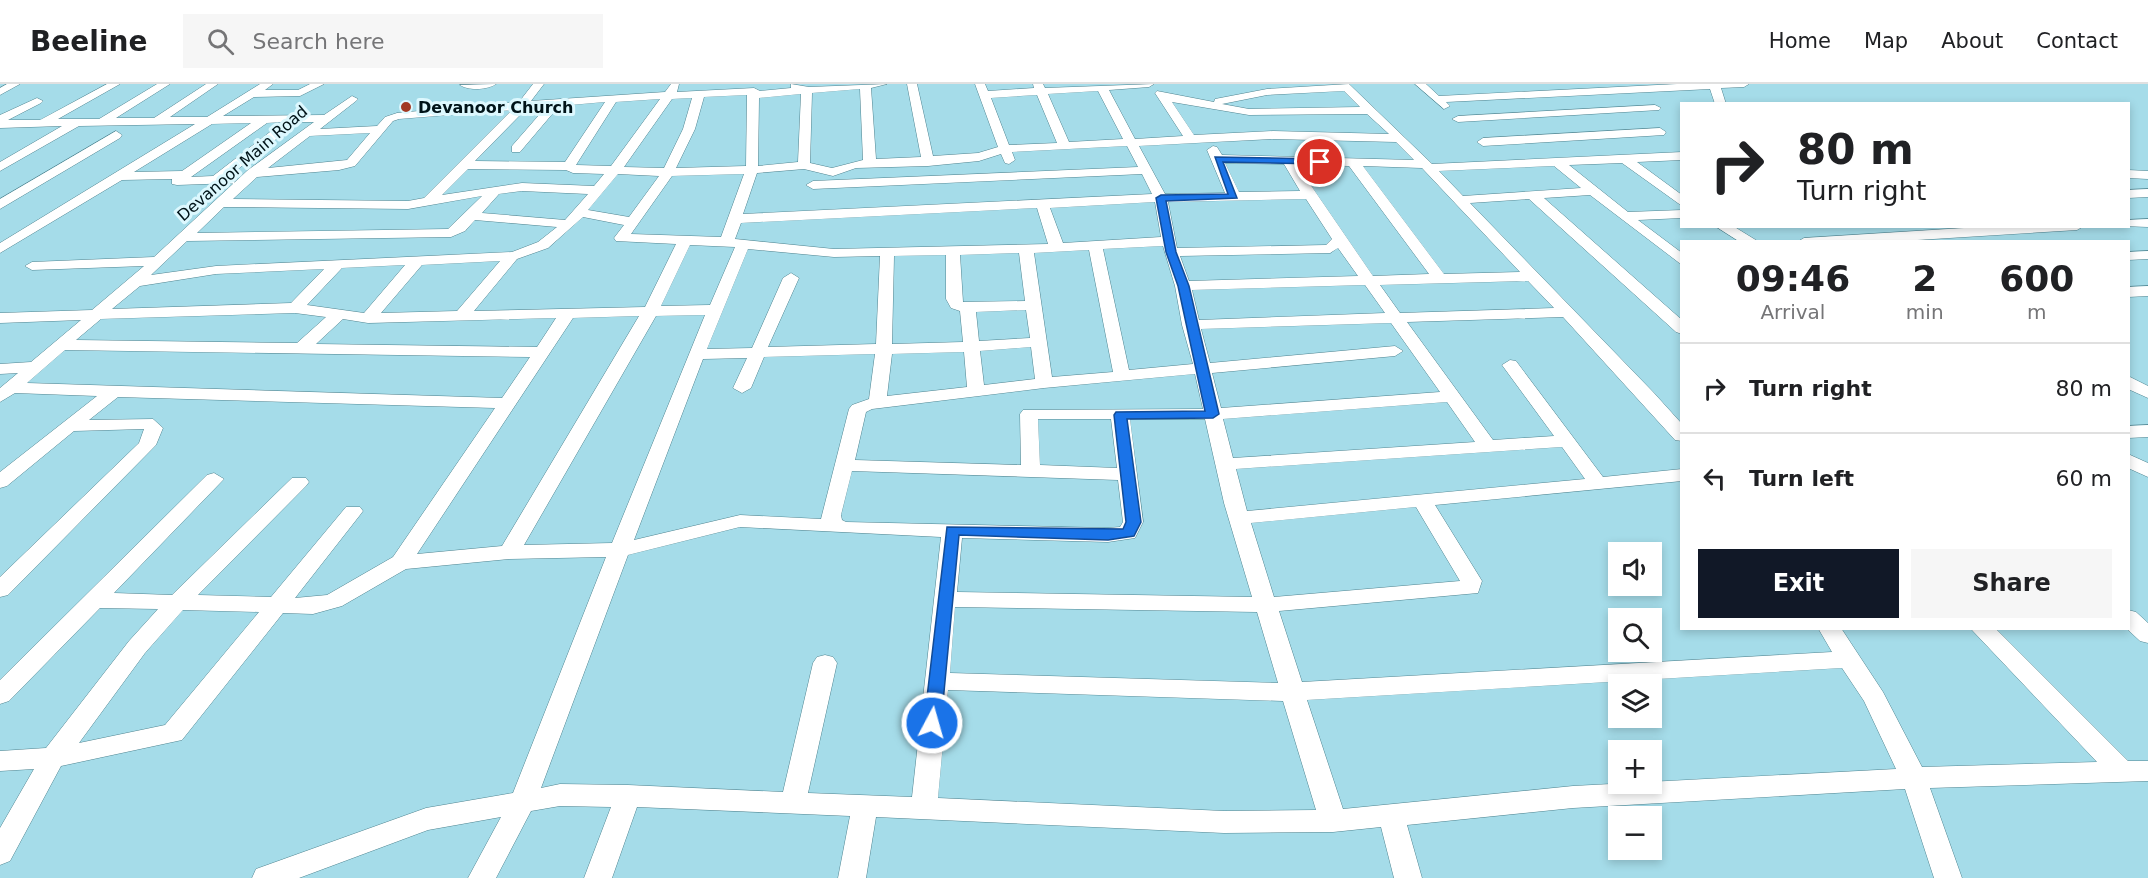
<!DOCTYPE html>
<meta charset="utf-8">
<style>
body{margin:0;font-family:"DejaVu Sans",sans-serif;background:#f6f6f6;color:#202124;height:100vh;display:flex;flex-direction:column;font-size:22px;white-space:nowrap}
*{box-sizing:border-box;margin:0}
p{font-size:20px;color:#757577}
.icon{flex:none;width:33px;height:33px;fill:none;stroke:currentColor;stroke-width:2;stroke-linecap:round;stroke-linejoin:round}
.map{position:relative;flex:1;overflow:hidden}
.drawer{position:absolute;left:1680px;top:156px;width:450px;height:390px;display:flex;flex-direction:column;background:#fff;border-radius:0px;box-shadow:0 3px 9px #0003}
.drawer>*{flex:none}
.guide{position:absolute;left:1680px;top:18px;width:450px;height:126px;border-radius:0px;box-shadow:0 3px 9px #0003;background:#fff;color:#202124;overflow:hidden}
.tools{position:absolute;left:1608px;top:458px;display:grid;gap:12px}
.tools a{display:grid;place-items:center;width:54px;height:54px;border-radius:0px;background:#fff;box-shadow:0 3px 9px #0003;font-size:30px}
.pin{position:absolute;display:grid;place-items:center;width:51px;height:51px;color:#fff;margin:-26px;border:3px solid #fff;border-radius:50%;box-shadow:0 2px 6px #0007}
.me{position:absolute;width:66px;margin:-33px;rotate:6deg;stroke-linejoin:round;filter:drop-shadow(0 0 4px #0008)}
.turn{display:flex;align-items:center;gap:21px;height:126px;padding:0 18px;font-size:27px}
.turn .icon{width:78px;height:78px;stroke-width:2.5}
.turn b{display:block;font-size:42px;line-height:51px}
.eta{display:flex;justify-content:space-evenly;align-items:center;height:102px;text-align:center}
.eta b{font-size:36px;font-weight:700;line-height:42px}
.cta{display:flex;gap:12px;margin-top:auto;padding:12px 18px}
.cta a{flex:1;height:69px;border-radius:0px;background:#111827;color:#fff;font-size:24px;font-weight:700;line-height:69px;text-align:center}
.cta a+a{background:#f6f6f6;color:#202124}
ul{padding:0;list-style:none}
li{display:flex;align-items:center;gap:18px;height:90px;padding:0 18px;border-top:2px solid #e0e0e0}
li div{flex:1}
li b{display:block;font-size:22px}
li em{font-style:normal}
header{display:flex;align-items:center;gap:36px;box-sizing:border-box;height:84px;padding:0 30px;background:#fff;border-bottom:2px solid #e0e0e0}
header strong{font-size:28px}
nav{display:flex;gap:33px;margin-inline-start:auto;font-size:21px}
.search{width:420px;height:54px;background:#f6f6f6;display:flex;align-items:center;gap:15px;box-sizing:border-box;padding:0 21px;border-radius:0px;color:#757577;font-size:22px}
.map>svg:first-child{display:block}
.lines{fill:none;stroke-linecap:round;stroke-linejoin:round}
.minor-casing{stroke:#4f8490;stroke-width:1}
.minor{fill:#fff;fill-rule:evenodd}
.route{fill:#1a73e8;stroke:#114b97;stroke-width:1.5}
.poi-dot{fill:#a23922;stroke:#ddf8fe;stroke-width:2}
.labels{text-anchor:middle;stroke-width:6;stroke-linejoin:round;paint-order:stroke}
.far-poi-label{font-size:16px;font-weight:bold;fill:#001318;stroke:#ddf8fe;text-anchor:start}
.far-street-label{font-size:16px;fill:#001318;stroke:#ddf8fe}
</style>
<header>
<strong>Beeline</strong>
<div class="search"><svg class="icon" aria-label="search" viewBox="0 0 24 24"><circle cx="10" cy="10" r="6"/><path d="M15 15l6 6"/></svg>Search here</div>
<nav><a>Home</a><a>Map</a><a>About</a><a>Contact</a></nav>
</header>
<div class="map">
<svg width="2148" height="794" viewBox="0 0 2148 794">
<rect width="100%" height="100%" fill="#a5dce9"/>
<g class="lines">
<defs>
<g id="minor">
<path d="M7,0H20L0,11V4Z"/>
<path d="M107,0H120L58,35H99L157,0H170L116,34H154L206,0H218L170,33H207L260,0H273L265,6H298L310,0H324L300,12L254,13L223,32L324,31L352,12L358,15L356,17L320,45L377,42L385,33L397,29L519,18L533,0H544L531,17L665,8L671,0H679L677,8L754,4L760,7L791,4V0L809,3L887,0L871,4L876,75L921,73L907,0H917L933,72L978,69L998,63L975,0H985L988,7L1034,4L1033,0H1043L1045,4L1154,0L1149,3L1109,6L1135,55L1183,52L1155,9L1157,7L1214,18L1215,15L1267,5L1349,0L1432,80L1682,68V76L1637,78L1682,111V122L1622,79L1569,81L1628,128L1682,126V134L1638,136L1682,169V181L1590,111L1544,114L1682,236V250L1676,248L1529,115L1470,119L1654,309L1682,340V357L1675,356L1563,233L1407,238L1493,356L1554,352L1502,281L1510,276L1516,277L1603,393L1682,385V397L1435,421L1482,497L1478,509L1279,527L1302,598L1832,568L1818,544H1841L1883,608L1922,683L2097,678L1970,544H1995L2128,677H2148V697L1930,704L1962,794H1934L1905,705L1573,724L1407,741L1422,794H1394L1381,743L1333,748L1224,749L876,733L866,794H838L850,732L637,723L612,794H584L611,723L560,722L531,727L496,794H468L501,733L428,746L299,794H252L256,785L426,724L513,709L606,473L509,475L406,485L342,522L313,530L283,529L182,656L61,682L10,777L0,781V744L34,685L0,687V667L46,664L129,557L158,525L100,524L9,617L0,620V596L207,391L214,389L224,395L114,509L172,511L292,394H306L309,398L306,402L198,511L271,513L346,423H360L363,427L360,431L295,514L327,511L393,473L495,324L118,313L89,336L153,335L163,344L156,361L8,511L0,513V493L139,359L144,345L74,347L7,402L0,404V388L97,312L15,309L0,318V304L18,289L0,290V280L31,278L81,236L0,239V229L92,226L144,182L32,186L25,182L32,178L154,173L248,86L314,38H298L229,92L235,96L234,99L177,101L172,100V95L122,96L0,169V159L195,40L79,42L0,87V78L62,42L0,44V31L37,14L43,17L41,19L8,36H40ZM860,5L863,76L832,84L810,79L812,9ZM1098,7L1123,55L1069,58L1048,10ZM1344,7L1360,23L1249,25L1222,20L1267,11ZM801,10L798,78L758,82L759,14ZM747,11L746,82L676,84L695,45L704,13ZM1037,11L1057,59L1009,61L991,14ZM692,14L683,45L664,84L624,83L672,15ZM660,15L611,82L576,81L616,18ZM605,18L565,78L475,77L526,25L546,23L512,62V68H520L559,22ZM1172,18L1249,31L1367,30L1389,50L1273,47L1194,51ZM512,26L424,114L408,117L233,115L257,93L339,86L355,82L393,37L399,35ZM283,38L213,92L191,93L267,39ZM251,39L182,87L134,88L212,40ZM370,49L347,76L268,84L310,52ZM1273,55L1396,58L1414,76L1222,71L1217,63L1213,62L1207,66L1225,109L1165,110L1139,62ZM1127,62L1138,83L813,97L806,101L813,105L1142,90L1152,110L743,130L757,89L804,85L833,92L856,84L928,82L979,77L1001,70L1005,79L1009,80L1015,76L1012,68ZM1225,79L1284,80L1300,107L1239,108ZM1297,81L1349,82L1429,190L1373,192ZM1363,82L1422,84L1520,188L1444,190ZM1554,82L1581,104L1463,112L1439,87ZM468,85L566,86L573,89L604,90L594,102L522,99L442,111ZM618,90L659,92L629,133L588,126ZM744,90L721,153L631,150L672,92ZM522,107L588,110L565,136L482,129L499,110ZM482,112L448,145L197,149L224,123L408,125ZM1306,115L1332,155L1326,161L1177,164L1168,118ZM1155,118L1161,153L1063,159L1050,124ZM1037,124L1048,160L834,165L735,155L741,139ZM583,133L624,141L614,154L616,157L676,160L645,223L474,227L517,175L548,164ZM475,136L557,143L538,158L512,168L216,182L151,191L187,157L451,153L465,147ZM690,161L735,163L710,221L661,222ZM1163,162L1175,202L1182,241L1193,280L1129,286L1103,165ZM1338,164L1358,192L1189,197L1180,172L1330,169ZM748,165L834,173L880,172L876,260L768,263L799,194L791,189L783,194L752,264L707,265ZM1089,166L1113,288L1052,293L1034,169ZM1019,169L1025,217L963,218L960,171ZM946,171V215L951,224L960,227L963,258L892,260L894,172ZM500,177L457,227L381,229L422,181ZM405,181L364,229L307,221L342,184ZM324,185L291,219L112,225L140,202L216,190ZM1528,197L1554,224L1400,229L1380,201ZM1365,201L1385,229L1199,236L1192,206ZM1026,226L1030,254L979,257L976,228ZM295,229L326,233L297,259L76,256L101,235ZM705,231L612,459L524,461L656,232ZM639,232L502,462L417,470L573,234ZM556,234L537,263L316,260L343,235L368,239ZM1391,239L1440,308L1221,324L1212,289L1395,272L1403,267L1395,262L1210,279L1201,245ZM1031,263L1035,295L984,301L980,267ZM65,266L530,273L502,314L27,299ZM964,268L967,303L887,312L892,270ZM875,270L869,315L852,321L849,325L821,435L740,431L634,456L703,275L747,274L733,304L742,309L751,304L764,273ZM1195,290L1203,325L1023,326L1020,330L1021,381L855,376L866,328L872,325L1044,304ZM1447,318L1475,358L1233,374L1223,335ZM1038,335H1111L1117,384L1040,381ZM1130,335H1205L1224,419L1252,513L957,508L962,454L1108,458L1135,454L1143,438ZM1562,363L1585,395L1247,427L1236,385ZM852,387L1118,396L1123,438L1120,443L1108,444L846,438L842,436L841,431ZM1416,423L1460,497L1274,513L1251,439ZM740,443L941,453L912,713L808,709L837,579L833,573L825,571L817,573L813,579L783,708L628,701L560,700L541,704L628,471ZM955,523L1257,528L1278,599L950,589ZM183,526L259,528L165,641L79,659L145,569ZM1842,584L1864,617L1896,685L1573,702L1343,725L1307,616ZM948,606L1283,617L1316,726L1224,727L938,714Z"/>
<path d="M496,0C488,6 468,7 460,1Z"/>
<path d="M1415,0H1426L1439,12L1677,0H1749L1744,3L1721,4L1726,20H1715L1710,5L1446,18L1450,22L1444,25Z"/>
<path d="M1655,21L1661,24L1659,26L1458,38L1452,35L1458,32Z"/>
<path d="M1660,44L1666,48L1664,51L1483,62L1477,58L1483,54Z"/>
<path d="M116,47L122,51L120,54L0,125V115Z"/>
<path d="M2128,86L2148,87V95L2128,94Z"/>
<path d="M2148,105V113L2128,114V106Z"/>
<path d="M2148,135V143L2123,142H2128V136Z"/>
<path d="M1715,142H1733L1759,158H1740Z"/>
<path d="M1996,142H2084L2077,146L1885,158H1797L1804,154Z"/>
<path d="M2148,167V175L2128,176V168Z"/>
<path d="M2148,202V212L2128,213V203Z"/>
<path d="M2128,292L2148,302V314L2128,305Z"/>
<path d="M2148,341V353L2128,354V342Z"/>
<path d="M2128,370L2148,379V393L2128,384Z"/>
<path d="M2128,526L2136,528L2148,539V559L2140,557L2126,544H2128Z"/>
</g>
</defs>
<!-- minor casing -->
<use href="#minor" class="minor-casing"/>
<!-- minor -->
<use href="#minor" class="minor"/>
</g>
<!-- route -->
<path class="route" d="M1215,73L1320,75L1325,78L1320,80L1223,78L1237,114L1166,117L1176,168L1189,202L1219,330L1213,334L1127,335L1141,438L1134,452L1108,456L959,451L941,639L939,644H926L924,639L947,443L1123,445L1126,438L1114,331L1116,328L1205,327L1178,202L1166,168L1156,114L1161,111L1228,110Z"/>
<!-- markers -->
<circle class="poi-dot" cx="406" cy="23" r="6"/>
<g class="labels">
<!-- far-poi labels -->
<g class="far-poi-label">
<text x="418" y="29">Devanoor Church</text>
</g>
<!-- far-street labels -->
<g class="far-street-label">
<text transform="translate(242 79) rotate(-41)" y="6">Devanoor Main Road</text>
</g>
</g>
</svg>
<div class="tools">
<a><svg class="icon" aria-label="sound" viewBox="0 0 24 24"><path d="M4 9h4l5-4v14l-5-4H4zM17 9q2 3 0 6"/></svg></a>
<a><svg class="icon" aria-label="search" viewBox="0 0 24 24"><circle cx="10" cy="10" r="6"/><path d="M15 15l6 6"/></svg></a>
<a><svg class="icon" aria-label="layers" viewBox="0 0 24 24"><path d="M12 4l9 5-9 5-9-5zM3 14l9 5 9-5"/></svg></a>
<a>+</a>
<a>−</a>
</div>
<div class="pin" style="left:1320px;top:78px;background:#d93025"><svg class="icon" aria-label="arrive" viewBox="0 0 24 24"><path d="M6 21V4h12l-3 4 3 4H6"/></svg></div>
<svg class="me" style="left:932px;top:639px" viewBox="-20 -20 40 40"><circle r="17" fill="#1a73e8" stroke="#fff" stroke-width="3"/><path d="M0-11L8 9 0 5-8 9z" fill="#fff"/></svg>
<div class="guide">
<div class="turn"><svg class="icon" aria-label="right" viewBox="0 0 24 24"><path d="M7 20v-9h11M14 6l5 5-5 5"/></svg><div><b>80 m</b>Turn right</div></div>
</div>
<section class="drawer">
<div class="eta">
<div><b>09:46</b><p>Arrival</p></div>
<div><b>2</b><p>min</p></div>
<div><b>600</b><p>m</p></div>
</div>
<ul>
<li><svg class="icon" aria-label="right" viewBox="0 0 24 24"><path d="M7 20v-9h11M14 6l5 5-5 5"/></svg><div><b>Turn right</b></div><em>80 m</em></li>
<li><svg class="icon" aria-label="left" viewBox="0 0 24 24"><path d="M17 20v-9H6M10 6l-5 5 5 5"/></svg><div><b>Turn left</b></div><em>60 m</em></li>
</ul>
<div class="cta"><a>Exit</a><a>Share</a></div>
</section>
</div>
